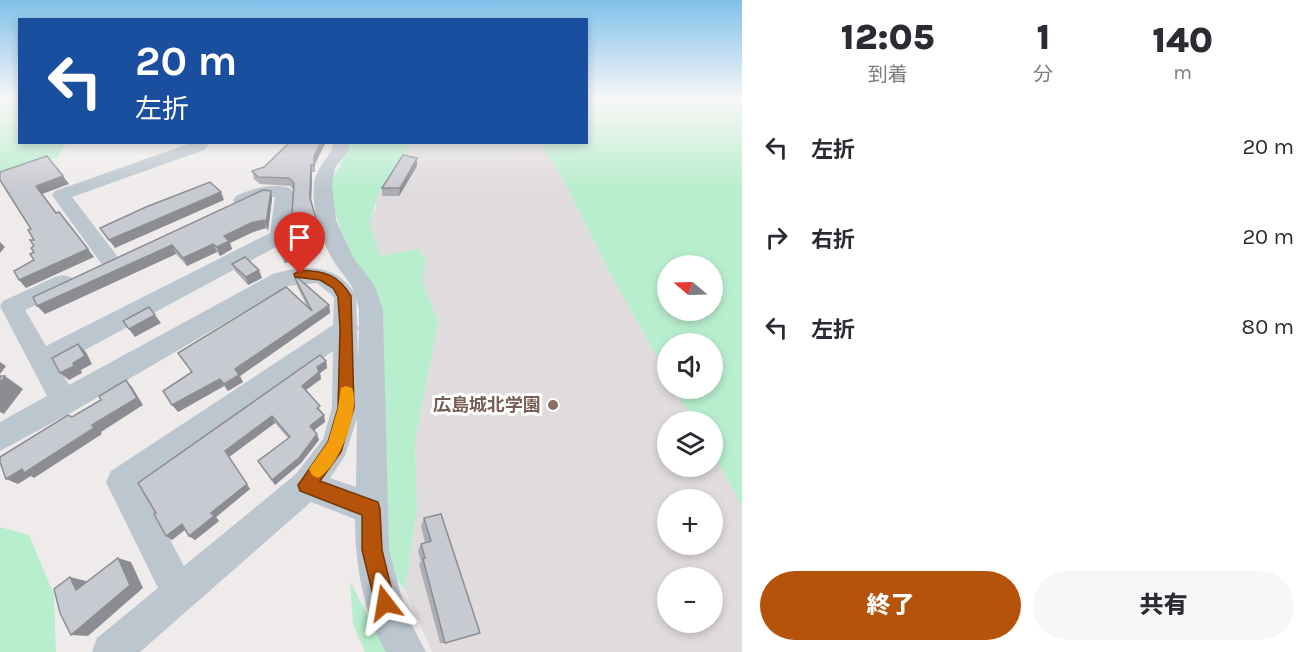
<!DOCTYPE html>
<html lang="ja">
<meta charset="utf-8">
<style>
body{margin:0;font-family:Karla,"Noto Sans JP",sans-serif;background:#f7f7f7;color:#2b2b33;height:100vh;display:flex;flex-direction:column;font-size:22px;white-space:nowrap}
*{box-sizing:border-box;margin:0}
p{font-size:20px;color:#7c7c81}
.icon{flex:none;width:33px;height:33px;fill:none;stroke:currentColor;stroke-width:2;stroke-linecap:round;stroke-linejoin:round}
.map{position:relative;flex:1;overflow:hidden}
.side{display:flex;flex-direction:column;background:#fff;width:570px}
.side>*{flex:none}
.top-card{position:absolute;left:18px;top:18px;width:570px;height:126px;border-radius:0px;box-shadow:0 3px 9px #0003;background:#1a4fa0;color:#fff;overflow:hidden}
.needle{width:39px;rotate:289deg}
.tools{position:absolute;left:657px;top:255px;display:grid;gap:12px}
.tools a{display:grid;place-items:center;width:66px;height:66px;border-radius:50%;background:#fff;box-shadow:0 3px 9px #0003;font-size:30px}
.pin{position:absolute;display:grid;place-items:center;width:51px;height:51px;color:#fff;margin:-62px -26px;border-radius:50% 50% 50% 0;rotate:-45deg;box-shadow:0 0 6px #0007}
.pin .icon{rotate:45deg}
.me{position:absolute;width:66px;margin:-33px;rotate:346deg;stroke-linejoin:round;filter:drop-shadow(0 0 4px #0008)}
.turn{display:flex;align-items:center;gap:21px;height:126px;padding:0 18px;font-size:27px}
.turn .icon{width:78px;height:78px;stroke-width:2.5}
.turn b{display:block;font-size:42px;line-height:51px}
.eta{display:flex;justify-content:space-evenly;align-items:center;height:102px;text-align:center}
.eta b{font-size:36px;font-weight:800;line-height:42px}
.cta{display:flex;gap:12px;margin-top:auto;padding:12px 18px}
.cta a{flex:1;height:69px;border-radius:36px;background:#b45309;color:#fff;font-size:24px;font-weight:800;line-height:69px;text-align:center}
.cta a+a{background:#f7f7f7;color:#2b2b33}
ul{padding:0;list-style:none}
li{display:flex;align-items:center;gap:18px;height:90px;padding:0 18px}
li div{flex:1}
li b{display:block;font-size:22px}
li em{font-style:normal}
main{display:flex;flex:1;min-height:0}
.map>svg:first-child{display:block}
.education{fill:#e0dcdd;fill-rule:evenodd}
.green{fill:#b8eecd;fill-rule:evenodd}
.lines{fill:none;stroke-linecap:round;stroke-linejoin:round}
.minor{fill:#bcc6cf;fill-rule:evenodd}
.wall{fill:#acaeb4}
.shaded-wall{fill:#8c8d92}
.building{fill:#c8cad1;stroke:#8c8d92;stroke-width:1.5}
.route{fill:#b45309;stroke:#753606;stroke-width:1.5}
.slow{fill:#f59e0b}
.education-dot{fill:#8d6e63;stroke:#fff;stroke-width:2}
.labels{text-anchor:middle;stroke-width:6;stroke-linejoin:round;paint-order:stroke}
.education-label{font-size:18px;font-weight:bold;fill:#785e54;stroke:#fff;text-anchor:end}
</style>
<main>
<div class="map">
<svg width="742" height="652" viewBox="0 0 742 652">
<rect width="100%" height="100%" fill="#efebeb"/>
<!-- education -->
<path class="education" d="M408,143H545L543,148L562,177L611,275L667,375L668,388L675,389L694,421L668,422V466H712L713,454L742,506V652H432L405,590L417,510L415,443L438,322L422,281L418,249L381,256L368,222L375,211L378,194L396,172L407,150ZM668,500H712V544H668ZM668,578H712V622H668Z"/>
<!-- green -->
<g class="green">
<path d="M587,99H742V506L713,454L712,422L694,421L675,389L712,388V344H668L667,375L611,275L562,177L543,148L545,143L586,142ZM668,266H712V310H668Z"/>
<path d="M0,100L19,103L20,142L67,143L57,158L37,161L0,178Z"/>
<path d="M349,143H408C405,163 391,175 380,191C375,200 375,212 369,222L381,256L418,249L426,260L422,281L438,322L415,443L417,510L405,590L392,573L382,526L379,377L384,320L375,290L352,259L331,203L329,185L341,164Z"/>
<path d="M0,527L29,535L54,595L56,652H0Z"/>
<path d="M350,581L386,652H365L353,624Z"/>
</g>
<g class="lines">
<!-- minor -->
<g class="minor">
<path d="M194,142H211L204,150L72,197L121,261L117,266L110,268L103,266L52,195L55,191Z"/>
<path d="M334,142H350L348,151L335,168L332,185L336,220L353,257L374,285L383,309L389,550L406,614L426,652H386C363,612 355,564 355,519L311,502L140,652H92L97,638L158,588L106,482L111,471L333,325L334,297L317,283L288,286L74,411L0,451V422L47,396L0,306L3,301L55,277L63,275L71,277L74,283L71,289L25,310L46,346L270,233L275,197C260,196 249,207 236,204L233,200L236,196C254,188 270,183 290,188L293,192L290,236L287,241L57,365L69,385L273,274C304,265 334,263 354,292C351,282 342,274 336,265C322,243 311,211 314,184C317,165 330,159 334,142ZM356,299L359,309V328L357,325ZM359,328L358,361L357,331ZM333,351L332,408L323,439L296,474L184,566L142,487ZM357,418L356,487L330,478L345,456Z"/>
</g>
</g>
<!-- wall -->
<g class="wall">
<path d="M417,158V166L399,196H382V188Z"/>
<path d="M315,164V172H312L311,202L320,236L319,252L285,263L277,249L275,241L286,235L291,228L293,189L290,186L260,184L254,179L252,171Z"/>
<path d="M271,191L272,199L268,231L266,228L253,232L230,243L232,249L220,256L217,252L187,266L176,254L45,314Z"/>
<path d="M232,264L262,278L248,285L235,271Z"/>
<path d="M295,278L329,305L330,313L240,376L243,382L228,391L224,386L178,412L192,372L307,306L297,286Z"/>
<path d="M326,361L327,368L320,373L321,379L306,390L324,415L325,422L314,430L319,440L301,463L275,485L262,467L258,461L288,438L275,423L229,457L250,489L216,517L219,521L195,540L189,536L185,530L172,540L166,536L154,514Z"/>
<path d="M441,514L445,643H440L419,564L421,562L418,550L421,544L425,543L421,526L424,518Z"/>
</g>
<!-- shaded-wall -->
<g class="shaded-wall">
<path d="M321,142H326L315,164V172L314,156Z"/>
<path d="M417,158V166L399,196L400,188Z"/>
<path d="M311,165L312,172L311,205L310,198Z"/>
<path d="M63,176L69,184L42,194L36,186Z"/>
<path d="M271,191L272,199L268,231L266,223Z"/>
<path d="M221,192L224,200L115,248L109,240Z"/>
<path d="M264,220L266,228L253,232L230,243L232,249L220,256L217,247L224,236L251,223Z"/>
<path d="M319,229V252L285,263L283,256Z"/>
<path d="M0,242L5,247L0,253Z"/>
<path d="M213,244L217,252L187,266L183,258Z"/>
<path d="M172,245L176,254L45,314L37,306Z"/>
<path d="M88,249L94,257L26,288L19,280Z"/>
<path d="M259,270L262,278L248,285L246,277Z"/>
<path d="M329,305L330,313L240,376L243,382L228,391L224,384L235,369Z"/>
<path d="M155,315L161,323L144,332L135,337L129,329Z"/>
<path d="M78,344L86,352L92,364L81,370L82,373L69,380L60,373Z"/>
<path d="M326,361L327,368L320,373L321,379L303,392L302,386L317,367Z"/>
<path d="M0,362L6,366L0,374Z"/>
<path d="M5,376L23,389L4,414L0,412V383Z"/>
<path d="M220,379L224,386L178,412L172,405Z"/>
<path d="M126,380L132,387L143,405L101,432L102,434L34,478L31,476L18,484L6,479L92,425Z"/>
<path d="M324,415L325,422L312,432L310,426Z"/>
<path d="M272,416L275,423L229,457L250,489L216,517L219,521L195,540L189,536L211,513L225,451Z"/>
<path d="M317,434L319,440L301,463L275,485L272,480Z"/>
<path d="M182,524L188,527L172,540L166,536Z"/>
<path d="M118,558L131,562L143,588L88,636L71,635Z"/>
<path d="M70,577L86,581L92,593L76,590Z"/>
</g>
<!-- building -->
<g class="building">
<path d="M290,142H321L314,156V165H311L310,198L319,229L318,244L283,256L275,241L286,235L291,228L294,183L289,178L258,177L252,171L264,167Z"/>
<path d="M403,155L417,158L400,188H382Z"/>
<path d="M47,156L63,176L36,186L56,213L59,212L88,249L19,280L14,271L34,260L30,254L34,252L31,248L34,246L30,240H34L28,230L31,229L0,180V172Z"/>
<path d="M210,182L221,192L109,240L100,228L146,207Z"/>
<path d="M263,190L271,191L266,223L264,220L251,223L224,236L229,241L217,247L213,244L183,258L172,245L37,306L33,297Z"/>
<path d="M245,257L259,270L246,277L232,264Z"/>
<path d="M295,278H298L329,305L235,369L239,375L224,384L220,379L172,405L163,391L192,372L178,353L286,287L312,311Z"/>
<path d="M149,307L155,315L129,329L123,321Z"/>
<path d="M78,344L85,356L73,363L74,366L60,373L52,358Z"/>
<path d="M320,355L326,361L317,367L319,372L302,386L320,406L317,408L324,415L310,426L317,434L299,458L272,480L258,461L290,437L272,416L225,451L247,484L211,513L214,516L189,536L182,524L166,536L154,514L156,513L138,483Z"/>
<path d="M0,376H5L0,383Z"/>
<path d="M126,380L137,398L92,425L94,428L24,473L22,469L6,479L0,462V457L68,415L72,417L101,400L99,396Z"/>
<path d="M441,514L480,633L445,643L423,559L425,558L421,544L431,541L424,518Z"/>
<path d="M118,558L130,585L71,635L60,613L54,589L70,577L76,590Z"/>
</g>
<!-- sky -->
<linearGradient id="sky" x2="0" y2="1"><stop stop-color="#80c1ea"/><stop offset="0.52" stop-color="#f8f6f6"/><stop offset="1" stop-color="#f8f6f6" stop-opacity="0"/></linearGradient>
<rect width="742" height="190" fill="url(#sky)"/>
<!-- route -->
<path class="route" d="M300,270C324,271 338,274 351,296L354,408L341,452L320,481L378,502L380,509L382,550L395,603L392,610L385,613L378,610L375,603L362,550V515L300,491L298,485L328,442L338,408L340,328L338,297L333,288L320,280L295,277L294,274Z"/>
<!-- slow -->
<path class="slow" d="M346,386L352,388C361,408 339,469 318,478L312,475L309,469L328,442L338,408L341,388Z"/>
<!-- markers -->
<circle class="education-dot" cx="553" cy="405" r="6"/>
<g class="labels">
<!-- education labels -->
<g class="education-label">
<text x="541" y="411">広島城北学園</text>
</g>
</g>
</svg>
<div class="tools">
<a><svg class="needle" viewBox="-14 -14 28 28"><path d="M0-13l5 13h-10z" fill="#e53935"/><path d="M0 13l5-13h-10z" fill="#7c7c81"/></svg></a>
<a><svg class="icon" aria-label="sound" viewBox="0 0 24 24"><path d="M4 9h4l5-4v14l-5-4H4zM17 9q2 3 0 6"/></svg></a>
<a><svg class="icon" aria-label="layers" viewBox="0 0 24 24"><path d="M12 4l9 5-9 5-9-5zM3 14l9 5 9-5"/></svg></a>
<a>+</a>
<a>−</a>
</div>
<div class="pin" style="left:300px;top:274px;background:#d93025"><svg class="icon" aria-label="arrive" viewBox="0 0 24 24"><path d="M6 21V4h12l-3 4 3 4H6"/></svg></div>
<svg class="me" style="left:385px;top:603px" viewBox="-20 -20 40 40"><path d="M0-17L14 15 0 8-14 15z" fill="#b45309" stroke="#fff" stroke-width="4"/></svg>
<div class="top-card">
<div class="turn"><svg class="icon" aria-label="left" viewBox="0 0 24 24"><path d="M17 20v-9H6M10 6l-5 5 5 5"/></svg><div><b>20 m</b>左折</div></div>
</div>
</div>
<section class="side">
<div class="eta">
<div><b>12:05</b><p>到着</p></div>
<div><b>1</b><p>分</p></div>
<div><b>140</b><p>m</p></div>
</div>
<ul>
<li><svg class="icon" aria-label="left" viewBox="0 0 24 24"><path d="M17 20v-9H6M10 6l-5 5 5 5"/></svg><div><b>左折</b></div><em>20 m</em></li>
<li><svg class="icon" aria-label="right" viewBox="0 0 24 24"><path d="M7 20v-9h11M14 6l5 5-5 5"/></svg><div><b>右折</b></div><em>20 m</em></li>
<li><svg class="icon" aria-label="left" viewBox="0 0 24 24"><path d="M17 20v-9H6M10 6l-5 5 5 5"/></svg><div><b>左折</b></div><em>80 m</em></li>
</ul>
<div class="cta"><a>終了</a><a>共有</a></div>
</section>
</main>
